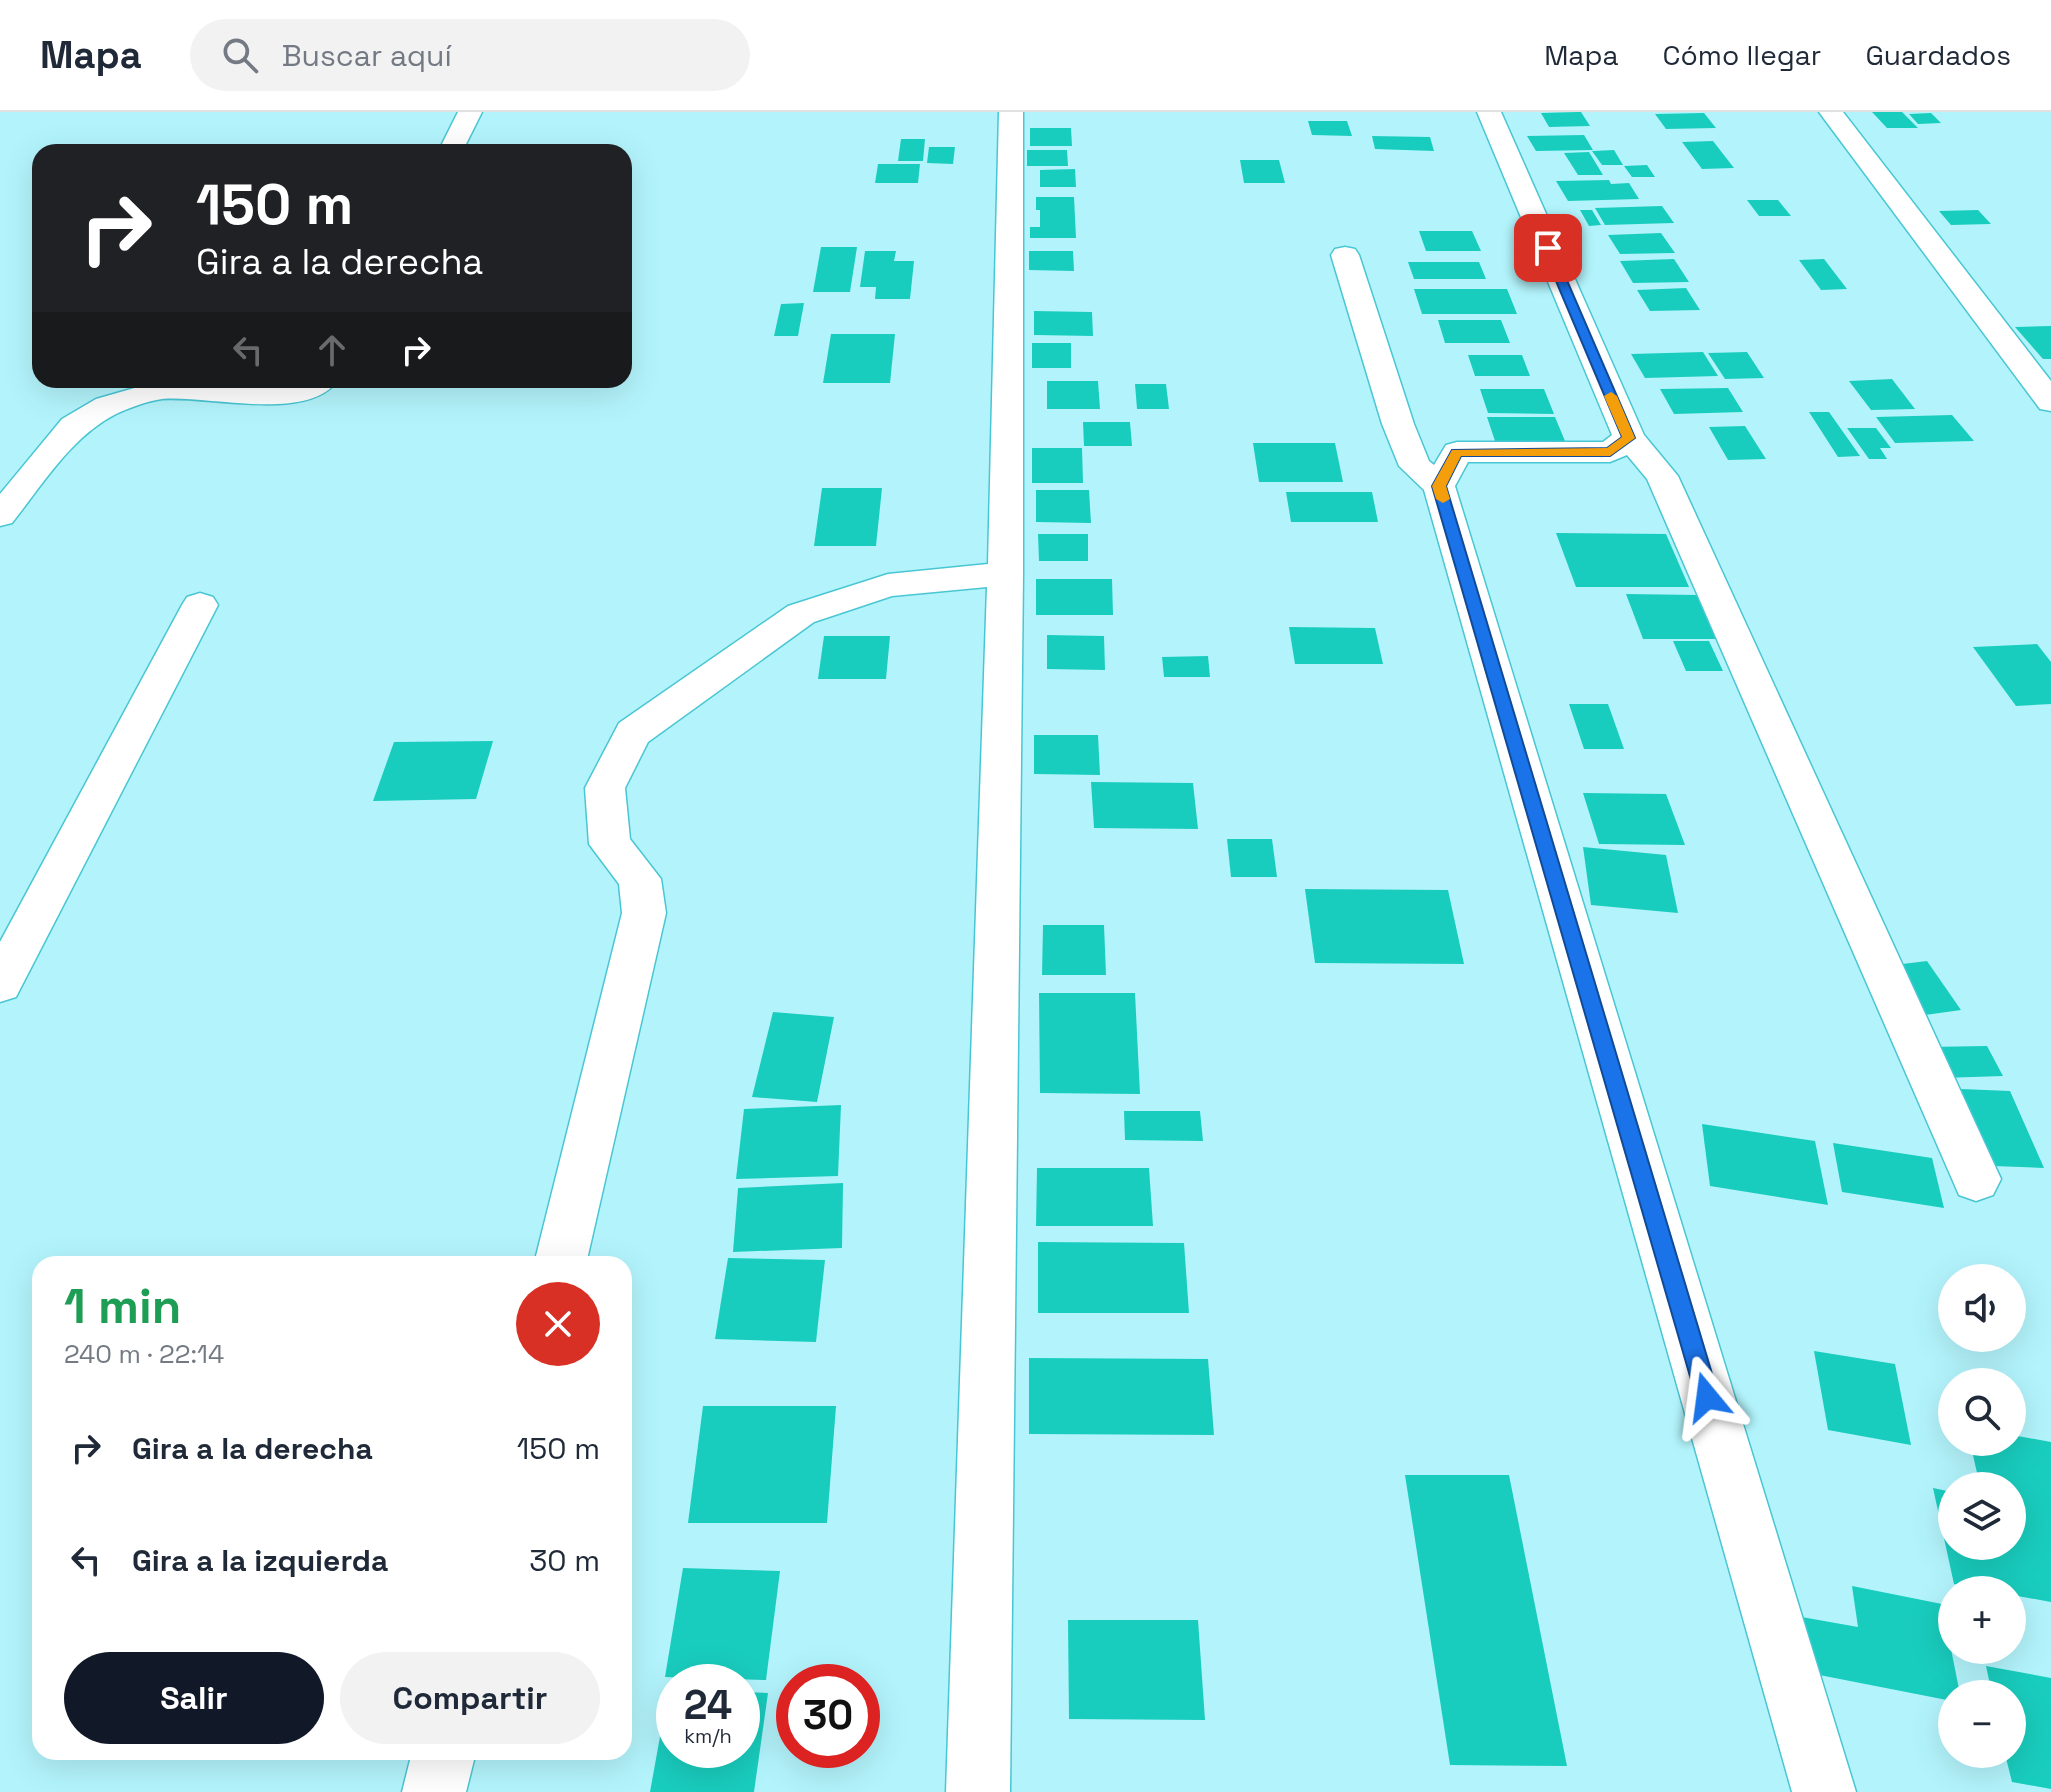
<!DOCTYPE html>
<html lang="es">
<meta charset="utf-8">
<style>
body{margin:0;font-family:"Space Grotesk",sans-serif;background:#f2f2f3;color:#1f2937;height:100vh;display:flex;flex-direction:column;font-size:30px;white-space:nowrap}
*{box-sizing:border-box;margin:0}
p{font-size:26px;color:#747a83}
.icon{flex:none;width:44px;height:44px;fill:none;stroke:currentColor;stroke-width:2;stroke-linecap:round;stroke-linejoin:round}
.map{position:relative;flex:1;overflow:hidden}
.panel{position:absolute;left:32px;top:1144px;width:600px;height:504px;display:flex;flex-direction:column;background:#fff;border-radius:24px;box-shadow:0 8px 32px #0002}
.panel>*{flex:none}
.hud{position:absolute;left:32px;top:32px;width:600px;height:244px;border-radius:24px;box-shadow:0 8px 32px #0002;background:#202124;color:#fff;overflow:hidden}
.tools{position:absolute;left:1938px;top:1152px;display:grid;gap:16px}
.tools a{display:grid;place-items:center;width:88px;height:88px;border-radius:50%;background:#fff;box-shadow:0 8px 32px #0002;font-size:40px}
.speed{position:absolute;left:656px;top:1552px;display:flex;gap:16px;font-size:40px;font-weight:700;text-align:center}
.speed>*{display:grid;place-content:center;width:104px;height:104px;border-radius:50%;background:#fff;box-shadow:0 8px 32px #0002;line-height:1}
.speed small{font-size:20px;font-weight:400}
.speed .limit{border:12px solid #d22;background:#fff;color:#111}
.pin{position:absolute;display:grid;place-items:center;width:68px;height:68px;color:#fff;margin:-34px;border-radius:16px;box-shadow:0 4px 12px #0006}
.me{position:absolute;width:88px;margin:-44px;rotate:344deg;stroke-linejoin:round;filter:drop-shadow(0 0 6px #0008)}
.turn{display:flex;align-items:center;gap:28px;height:168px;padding:0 32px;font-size:36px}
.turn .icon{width:104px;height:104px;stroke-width:2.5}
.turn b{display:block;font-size:56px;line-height:68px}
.lanes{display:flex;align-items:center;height:76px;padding:0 32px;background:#0003;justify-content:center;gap:40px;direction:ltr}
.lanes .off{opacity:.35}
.round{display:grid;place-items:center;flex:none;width:84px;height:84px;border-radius:42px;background:#f2f2f3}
.headline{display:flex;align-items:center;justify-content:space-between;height:136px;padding:0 32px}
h1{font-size:48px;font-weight:600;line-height:60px;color:#1e9e55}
.primary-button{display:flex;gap:16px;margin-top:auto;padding:16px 32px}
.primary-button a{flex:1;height:92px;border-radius:48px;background:#111827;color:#fff;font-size:32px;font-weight:600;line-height:92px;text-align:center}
.primary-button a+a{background:#f2f2f3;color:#1f2937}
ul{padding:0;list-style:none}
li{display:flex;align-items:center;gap:24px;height:112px;padding:0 32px}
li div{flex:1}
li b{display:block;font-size:30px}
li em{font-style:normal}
header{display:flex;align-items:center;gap:48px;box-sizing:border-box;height:112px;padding:0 40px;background:#fff;border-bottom:2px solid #e0e1e3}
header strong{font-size:38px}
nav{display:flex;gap:44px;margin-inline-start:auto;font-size:28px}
.search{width:560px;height:72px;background:#f2f2f3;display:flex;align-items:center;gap:20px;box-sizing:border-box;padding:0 28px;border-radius:44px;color:#747a83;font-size:30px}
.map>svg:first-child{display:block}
.building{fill:#19cdbe}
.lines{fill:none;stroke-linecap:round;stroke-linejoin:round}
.minor-casing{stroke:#49c6d3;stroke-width:3}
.minor{fill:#fff;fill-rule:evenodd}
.route{fill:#1a73e8;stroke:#114b97;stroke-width:2}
.slow{fill:#f59e0b}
</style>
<header>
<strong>Mapa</strong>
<div class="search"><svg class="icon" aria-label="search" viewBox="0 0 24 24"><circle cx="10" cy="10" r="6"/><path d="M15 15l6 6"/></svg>Buscar aquí</div>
<nav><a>Mapa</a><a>Cómo llegar</a><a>Guardados</a></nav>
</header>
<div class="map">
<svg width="2051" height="1680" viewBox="0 0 2051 1680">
<rect width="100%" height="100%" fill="#b3f4fc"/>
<!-- building -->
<g class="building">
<path d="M1577,0H1581L1590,14L1549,15L1541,1Z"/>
<path d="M1872,0H1902L1918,16H1887Z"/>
<path d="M1704,1L1716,16L1666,17L1655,2Z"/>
<path d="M1931,1L1941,11L1918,12L1909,2Z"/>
<path d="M1308,9H1347L1352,24L1312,23Z"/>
<path d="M1030,16H1071L1072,34H1030Z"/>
<path d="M1584,23L1593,38L1536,39L1527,24Z"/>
<path d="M1372,24L1430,25L1434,39L1375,37Z"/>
<path d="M901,27H925L923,49H898Z"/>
<path d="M1713,29L1734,56L1702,57L1682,30Z"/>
<path d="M929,35H955L953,52L927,51Z"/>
<path d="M1027,38H1067L1068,54H1027Z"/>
<path d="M1614,38L1623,53H1602L1592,39Z"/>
<path d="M1589,40L1603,63H1578L1564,41Z"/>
<path d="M1240,48H1279L1285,71H1244Z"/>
<path d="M878,52H920L918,71H875Z"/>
<path d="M1647,53L1655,65H1632L1624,54Z"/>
<path d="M1075,57L1076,75H1040V58Z"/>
<path d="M1609,68L1611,72L1629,71L1639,87L1568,89L1556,69Z"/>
<path d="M1036,85H1074L1076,126H1030V115H1040V98H1036Z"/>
<path d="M1747,88H1778L1791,104H1759Z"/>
<path d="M1662,94L1674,111L1605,113L1595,96Z"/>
<path d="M1580,98H1592L1601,113L1589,114Z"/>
<path d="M1978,98L1991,112L1951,113L1939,99Z"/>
<path d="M1419,119H1472L1481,139H1426Z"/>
<path d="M1661,121L1675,141L1620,142L1608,123Z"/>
<path d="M821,135H857L850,180H813Z"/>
<path d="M865,139H896L894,149H914L910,187H875L876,175H860Z"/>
<path d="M1029,139H1073L1074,159L1029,158Z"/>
<path d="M1674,147L1689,170L1633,171L1620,149Z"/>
<path d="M1824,147L1847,177L1821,178L1799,148Z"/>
<path d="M1408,150H1479L1486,167H1414Z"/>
<path d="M1686,176L1700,198L1650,199L1637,178Z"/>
<path d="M1414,177H1507L1517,202H1422Z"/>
<path d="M804,191L798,224H774L781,192Z"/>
<path d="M1034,199L1092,200L1093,224L1034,223Z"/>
<path d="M1438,208H1501L1510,231H1445Z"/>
<path d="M2051,214V247H2043L2015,215Z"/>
<path d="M831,222H895L890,271H823Z"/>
<rect x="1032" y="231" width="39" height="25"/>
<path d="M1703,240L1718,264L1645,266L1631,242Z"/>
<path d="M1747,240L1764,266L1725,267L1708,241Z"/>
<path d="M1468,243H1522L1530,264H1475Z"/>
<path d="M1892,267L1915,297L1871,298L1849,269Z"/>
<path d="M1047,269H1098L1100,297H1047Z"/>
<path d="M1135,272H1166L1169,297H1137Z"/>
<path d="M1728,276L1743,300L1674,302L1660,277Z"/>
<path d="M1480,277H1544L1554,302L1488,301Z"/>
<path d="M1809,300H1829L1860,344L1838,345Z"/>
<path d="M1952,303L1974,329L1895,331L1876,305Z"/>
<path d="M1487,305H1555L1565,329H1495Z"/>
<path d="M1083,310H1130L1132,334H1084Z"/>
<path d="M1745,314L1766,347L1728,348L1709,315Z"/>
<path d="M1847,316H1876L1891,336H1880L1887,347H1869Z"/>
<path d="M1253,331H1335L1343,370H1259Z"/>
<path d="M1032,336H1082L1083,371H1032Z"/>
<path d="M822,376H882L876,434H814Z"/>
<path d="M1036,378H1089L1091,411L1036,410Z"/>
<path d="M1286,380H1372L1378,410H1291Z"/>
<path d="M1556,421L1666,422L1689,475H1576Z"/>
<path d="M1038,422H1088V449H1039Z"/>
<path d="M1036,467H1112L1113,503H1036Z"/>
<path d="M1626,482L1698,483L1717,527H1643Z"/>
<path d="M1289,515L1375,516L1383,552H1295Z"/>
<path d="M1047,523L1104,524L1105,558L1047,557Z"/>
<path d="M824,524H890L886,567H818Z"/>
<path d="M1673,529H1709L1723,559H1686Z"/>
<path d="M2037,532L2051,550V592L2016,594L1973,535Z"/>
<path d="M1208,544L1210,565H1164L1162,545Z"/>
<path d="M1569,592H1608L1624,637H1584Z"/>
<path d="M1034,623H1098L1100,663L1034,662Z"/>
<path d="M493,629L476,687L373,689L394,630Z"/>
<path d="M1091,670L1193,671L1198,717L1094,716Z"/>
<path d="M1583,681L1666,682L1685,733L1599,732Z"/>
<path d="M1227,727H1272L1277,765H1231Z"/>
<path d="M1583,735L1666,743L1678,801L1591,793Z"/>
<path d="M1305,777L1448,778L1464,852L1315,851Z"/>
<path d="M1043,813H1104L1106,863H1042Z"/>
<path d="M1927,849L1961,898L1918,904L1886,854Z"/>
<path d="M1039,881H1135L1140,982L1040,981Z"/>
<path d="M773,900L834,905L817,990L752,985Z"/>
<path d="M1987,934L2003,964L1942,966L1927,935Z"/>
<path d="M1961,977L2010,979L2044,1056L1993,1054Z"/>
<path d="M841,993L838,1064L736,1067L744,997Z"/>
<path d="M1124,999H1200L1203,1029L1125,1028Z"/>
<path d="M1702,1012L1815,1029L1828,1093L1710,1074Z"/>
<path d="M1833,1031L1932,1046L1944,1096L1842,1080Z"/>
<path d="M1037,1056H1149L1153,1114H1036Z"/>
<path d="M843,1071L842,1136L733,1140L738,1076Z"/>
<path d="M1038,1130L1184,1131L1189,1201H1038Z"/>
<path d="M728,1146L825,1148L816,1230L715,1227Z"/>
<path d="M1814,1239L1895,1252L1911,1333L1828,1318Z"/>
<path d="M1029,1246L1208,1247L1214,1323L1029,1322Z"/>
<path d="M703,1294H836L827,1411H688Z"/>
<path d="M2012,1323L2051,1330V1490L2012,1483V1478H1985L1954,1472L1933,1376L1952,1380V1434H2012V1374H1980L1970,1330H2012Z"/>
<path d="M1405,1363H1509L1567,1654L1450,1653Z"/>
<path d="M683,1456L780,1459L766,1568L665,1565Z"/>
<path d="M1852,1474L1942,1492L1960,1582H1952V1589L1804,1560L1796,1504L1858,1515Z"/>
<path d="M1068,1508H1198L1205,1608L1069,1607Z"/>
<path d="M1986,1554L2051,1566V1677L2012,1670L2005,1642H2012V1582H1992Z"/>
<path d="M669,1575H674V1638H742V1580L768,1581L754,1680H650Z"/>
</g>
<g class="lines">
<defs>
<g id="minor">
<path d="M458,0H482L462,40H438Z"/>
<path d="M999,0H1023V462L1010,1680H946L987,475L892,484L814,510L648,630L625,676L630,727L661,767L666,801L586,1152H534L622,801L619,772L589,732L585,676L619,611L788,494L888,462L988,452Z"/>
<path d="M1477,0H1501L1644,323L1678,364L2001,1067L1993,1083L1976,1089L1959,1083L1647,367L1627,343L1610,350H1468L1455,374L1856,1680H1792L1424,378L1399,354L1382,312L1331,143L1335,137L1345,135L1355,137L1359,143L1414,312L1429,349L1434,353L1446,333L1457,330H1603L1612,323Z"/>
<path d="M1819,0H1843L2051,269V299L2040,297Z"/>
<path d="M304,268H338C308,311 208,283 162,287C148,289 128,296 116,302C71,325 43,372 12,411L0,414V382L62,307L96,287L159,269L285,274Z"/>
<path d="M200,481L213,485L218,493L16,885L0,890V830L182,493L187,485Z"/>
<path d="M412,1640H476L466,1680H402Z"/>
</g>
</defs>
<!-- minor casing -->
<use href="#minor" class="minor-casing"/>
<!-- minor -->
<use href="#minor" class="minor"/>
</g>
<!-- route -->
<path class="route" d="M1548,133L1553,136L1635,326L1610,344H1461L1446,374L1719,1285L1715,1293L1707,1296L1699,1293L1696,1285L1432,374L1452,338L1607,336L1622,325L1542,136Z"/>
<!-- slow -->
<path class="slow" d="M1611,280L1617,284L1635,326L1610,344H1461L1446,374L1450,387L1443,391L1436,387L1432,374L1452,338L1607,336L1622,325L1604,284Z"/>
</svg>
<div class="tools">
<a><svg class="icon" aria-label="sound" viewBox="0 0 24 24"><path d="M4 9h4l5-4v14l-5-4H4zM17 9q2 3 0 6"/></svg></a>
<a><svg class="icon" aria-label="search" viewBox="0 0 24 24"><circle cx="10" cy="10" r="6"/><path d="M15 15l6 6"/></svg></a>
<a><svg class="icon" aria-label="layers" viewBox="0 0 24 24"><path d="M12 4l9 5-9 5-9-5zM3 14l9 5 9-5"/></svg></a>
<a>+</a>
<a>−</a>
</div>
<div class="speed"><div>24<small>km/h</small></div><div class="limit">30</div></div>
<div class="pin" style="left:1548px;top:136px;background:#d93025"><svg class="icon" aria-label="arrive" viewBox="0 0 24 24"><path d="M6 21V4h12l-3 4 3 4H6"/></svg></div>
<svg class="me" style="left:1707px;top:1285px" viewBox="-20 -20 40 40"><path d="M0-17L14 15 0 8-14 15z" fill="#1a73e8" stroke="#fff" stroke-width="4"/></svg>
<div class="hud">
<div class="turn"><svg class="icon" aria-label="right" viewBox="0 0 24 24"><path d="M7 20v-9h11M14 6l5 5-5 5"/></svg><div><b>150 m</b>Gira a la derecha</div></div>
<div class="lanes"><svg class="icon off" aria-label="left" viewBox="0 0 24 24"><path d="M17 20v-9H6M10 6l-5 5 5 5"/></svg><svg class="icon off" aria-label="ahead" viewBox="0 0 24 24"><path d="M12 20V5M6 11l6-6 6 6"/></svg><svg class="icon" aria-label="right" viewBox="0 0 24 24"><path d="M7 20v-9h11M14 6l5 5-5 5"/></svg></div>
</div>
<section class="panel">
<div class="headline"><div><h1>1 min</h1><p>240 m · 22:14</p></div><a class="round" style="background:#d93025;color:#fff"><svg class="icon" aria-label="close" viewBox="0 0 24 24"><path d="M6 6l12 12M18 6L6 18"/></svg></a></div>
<ul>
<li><svg class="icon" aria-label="right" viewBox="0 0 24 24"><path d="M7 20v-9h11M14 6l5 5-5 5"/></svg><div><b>Gira a la derecha</b></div><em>150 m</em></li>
<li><svg class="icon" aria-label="left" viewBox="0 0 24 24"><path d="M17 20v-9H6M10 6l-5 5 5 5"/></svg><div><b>Gira a la izquierda</b></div><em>30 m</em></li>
</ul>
<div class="primary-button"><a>Salir</a><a>Compartir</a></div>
</section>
</div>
